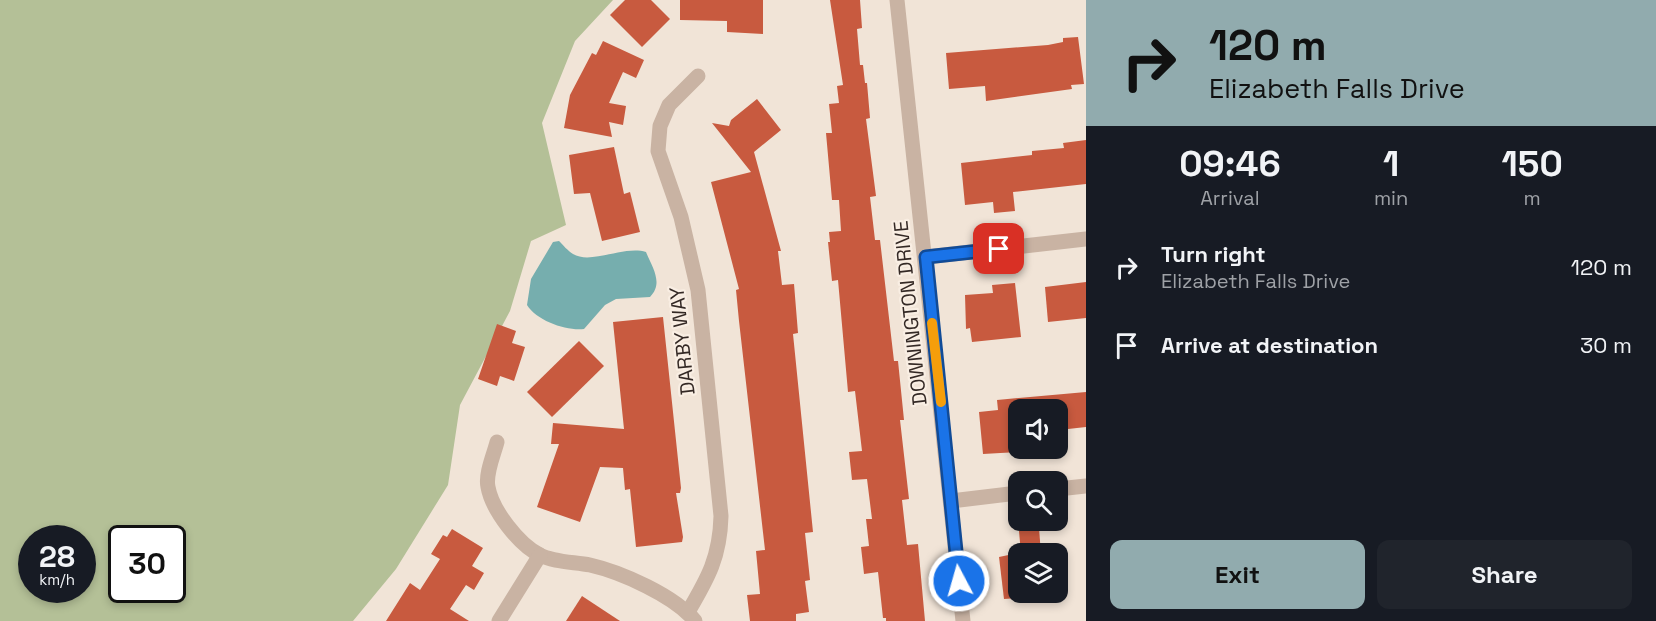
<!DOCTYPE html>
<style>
body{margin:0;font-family:"Space Grotesk",sans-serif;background:#20242c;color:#f1f3f6;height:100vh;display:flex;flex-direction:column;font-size:22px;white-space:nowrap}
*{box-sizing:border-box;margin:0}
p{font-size:20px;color:#9ea1a6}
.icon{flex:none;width:33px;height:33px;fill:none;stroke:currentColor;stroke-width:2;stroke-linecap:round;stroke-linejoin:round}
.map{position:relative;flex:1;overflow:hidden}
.panel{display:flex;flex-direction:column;background:#171b24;width:570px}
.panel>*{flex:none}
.hud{background:#91abae;color:#111;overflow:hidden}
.fabs{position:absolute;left:1008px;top:399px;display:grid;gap:12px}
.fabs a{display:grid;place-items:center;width:60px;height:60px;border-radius:12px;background:#171b24;box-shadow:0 3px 9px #0003;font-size:30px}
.speed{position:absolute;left:18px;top:525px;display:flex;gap:12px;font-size:30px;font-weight:700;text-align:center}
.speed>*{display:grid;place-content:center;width:78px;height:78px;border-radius:50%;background:#171b24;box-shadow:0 3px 9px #0003;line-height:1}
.speed small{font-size:15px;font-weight:400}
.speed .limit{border:3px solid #111;border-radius:9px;background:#fff;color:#111}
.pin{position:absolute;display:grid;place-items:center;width:51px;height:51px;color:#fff;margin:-26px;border-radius:12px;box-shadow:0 3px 9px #0006}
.me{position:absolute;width:66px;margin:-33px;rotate:354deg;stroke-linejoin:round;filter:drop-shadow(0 0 4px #0008)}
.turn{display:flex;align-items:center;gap:21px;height:126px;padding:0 24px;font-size:27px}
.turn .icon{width:78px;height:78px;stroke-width:2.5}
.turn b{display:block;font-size:42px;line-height:51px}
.eta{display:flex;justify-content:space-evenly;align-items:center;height:102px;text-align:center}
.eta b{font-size:36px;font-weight:700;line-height:42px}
.button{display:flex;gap:12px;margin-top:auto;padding:12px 24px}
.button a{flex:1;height:69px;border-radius:12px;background:#91abae;color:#111;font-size:24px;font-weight:700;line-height:69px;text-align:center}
.button a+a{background:#20242c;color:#f1f3f6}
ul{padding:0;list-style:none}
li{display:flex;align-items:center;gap:18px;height:78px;padding:0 24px}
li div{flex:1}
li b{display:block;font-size:22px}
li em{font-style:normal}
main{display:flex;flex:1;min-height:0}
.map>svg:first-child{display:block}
.green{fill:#b4c097;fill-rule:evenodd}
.water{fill:#76aeae}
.building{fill:#c85a3f}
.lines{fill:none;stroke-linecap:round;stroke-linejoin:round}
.street{stroke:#c9b3a3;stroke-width:15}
.route-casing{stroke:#114b97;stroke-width:15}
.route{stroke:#1a73e8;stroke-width:10}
.slow{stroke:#f59e0b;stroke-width:10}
.labels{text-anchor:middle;stroke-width:4.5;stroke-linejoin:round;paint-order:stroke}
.street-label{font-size:20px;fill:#342925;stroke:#f9eee3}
</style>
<main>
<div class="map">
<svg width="1086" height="621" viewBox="0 0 1086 621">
<rect width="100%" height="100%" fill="#f1e4d7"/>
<!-- green -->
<path class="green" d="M0,0H613L575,41L542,123L566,225L531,241L510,311L460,405L448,485L396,569L353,621H0ZM32,538H82V590H32ZM122,538H172V590H122Z"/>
<!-- water -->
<path class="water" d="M559,241C563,245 568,251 573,254C591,265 624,245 646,252C652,267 664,283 650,297L616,299L605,305L584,329C566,331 537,321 527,305L531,279L553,242Z"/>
<!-- building -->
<g class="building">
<path d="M625,0H651L670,19L642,47L610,15Z"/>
<path d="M680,0H763V34L727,32V21L680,20Z"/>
<path d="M830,0H860L862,28L857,29L860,65H863L865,83H867L870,118L866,119L876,196L870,197L875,240H880L894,361H898L904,420H900L909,499L902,500L907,545L918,544L925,621H886V618H883L878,572L864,574L861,547L869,546L866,519H872L867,479L852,480L849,452L862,451L855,391L848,392L838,280L832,281L828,242H830L829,232L841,231L839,200H832L826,133H832L829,104L839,103L837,86L843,85Z"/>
<path d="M1078,37L1084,84L1071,85L1072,89L986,101L985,86L949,89L946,53L1048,45L1063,42V38Z"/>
<path d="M603,41L644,60L636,78L623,72L609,103L626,106L623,125L609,122L612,137L564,128L570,95L592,53L596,55Z"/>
<path d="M757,99L781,130L754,152L781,251H778L782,285L794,284L798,333L793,334L813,532L805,533L810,580L805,581L809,612L796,614V621H750L747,595L760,594L756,551L765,550L739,321L736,290L739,289L711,182L751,172L712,123L729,126L731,120Z"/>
<path d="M1086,140V184L1013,192L1015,211L994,213L993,202L965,205L961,163L1032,155V151L1064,148L1063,143Z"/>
<path d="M614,147L624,194L630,192L640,232L602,241L590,193L574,194L569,155Z"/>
<path d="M1086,282V318L1048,322L1045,287Z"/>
<path d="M1015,283L1021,337L972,342L970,328L966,329L965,295L993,293L992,285Z"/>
<path d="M663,317L681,488L680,493H676L683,537L682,542L636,547L630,489L625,490L623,468L600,467L580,522L537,507L559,444H551L553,423L624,429L613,322Z"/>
<path d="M497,324L516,331L512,343L525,347L514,381L500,376L497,386L478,379Z"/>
<path d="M579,341L604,366L552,417L527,392Z"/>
<path d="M1086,392V427L1059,430L1058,410H1018V452L983,454L979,412L998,410L997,400Z"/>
<path d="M1039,528L1041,554H1021L1019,531Z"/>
<path d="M452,529L483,548L472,566L484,573L474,590L466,585L450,609L469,621H386L410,583L420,590L440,559L431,554L443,535L447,537Z"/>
<path d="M1018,553V598L1004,599L999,557Z"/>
<path d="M582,596L620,621H566Z"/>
</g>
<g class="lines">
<!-- street -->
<g class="street">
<path d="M897,0L963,621"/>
<path d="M926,257L1086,239"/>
<path d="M497,442C494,454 485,474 488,487C492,510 519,545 540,555C553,562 575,562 590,565C621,572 675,596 695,621"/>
<path d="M1058,489L1086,486"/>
<path d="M951,501L1018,493"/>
<path d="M688,612C708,578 720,557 721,516L698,290L681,217L658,151L660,126L669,105L698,76"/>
<path d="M499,621L540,555"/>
</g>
</g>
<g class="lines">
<defs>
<path id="route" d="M959,581L926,257L999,249"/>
</defs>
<!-- route casing -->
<use href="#route" class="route-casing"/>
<!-- route -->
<use href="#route" class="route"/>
<!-- slow -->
<path class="slow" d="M932,323L941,402"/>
</g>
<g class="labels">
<!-- street labels -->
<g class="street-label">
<text transform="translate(910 313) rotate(-96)" y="7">DOWNINGTON DRIVE</text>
<text transform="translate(682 341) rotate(-96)" y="7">DARBY WAY</text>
</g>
</g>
</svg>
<div class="fabs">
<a><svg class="icon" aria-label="sound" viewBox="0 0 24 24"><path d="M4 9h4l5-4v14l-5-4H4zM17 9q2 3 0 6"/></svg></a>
<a><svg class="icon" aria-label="search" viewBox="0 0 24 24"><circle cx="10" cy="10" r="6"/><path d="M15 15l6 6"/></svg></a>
<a><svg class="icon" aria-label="layers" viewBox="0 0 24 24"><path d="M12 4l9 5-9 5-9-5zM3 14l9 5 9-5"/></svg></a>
</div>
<div class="speed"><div>28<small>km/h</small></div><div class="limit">30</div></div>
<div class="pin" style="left:999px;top:249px;background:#d93025"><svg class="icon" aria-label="arrive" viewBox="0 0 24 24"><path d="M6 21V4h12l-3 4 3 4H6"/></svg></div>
<svg class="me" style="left:959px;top:581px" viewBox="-20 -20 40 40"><circle r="17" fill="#1a73e8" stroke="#fff" stroke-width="3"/><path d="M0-11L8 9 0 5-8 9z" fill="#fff"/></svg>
</div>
<section class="panel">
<div class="hud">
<div class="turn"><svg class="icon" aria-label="right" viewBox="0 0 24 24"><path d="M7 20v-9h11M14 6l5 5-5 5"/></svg><div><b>120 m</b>Elizabeth Falls Drive</div></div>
</div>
<div class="eta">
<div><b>09:46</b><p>Arrival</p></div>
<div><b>1</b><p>min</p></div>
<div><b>150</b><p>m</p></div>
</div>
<ul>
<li><svg class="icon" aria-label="right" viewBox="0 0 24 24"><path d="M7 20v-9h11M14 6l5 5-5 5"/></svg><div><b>Turn right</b><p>Elizabeth Falls Drive</p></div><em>120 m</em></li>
<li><svg class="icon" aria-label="arrive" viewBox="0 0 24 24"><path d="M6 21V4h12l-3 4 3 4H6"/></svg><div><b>Arrive at destination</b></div><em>30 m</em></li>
</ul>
<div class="button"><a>Exit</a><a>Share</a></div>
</section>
</main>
